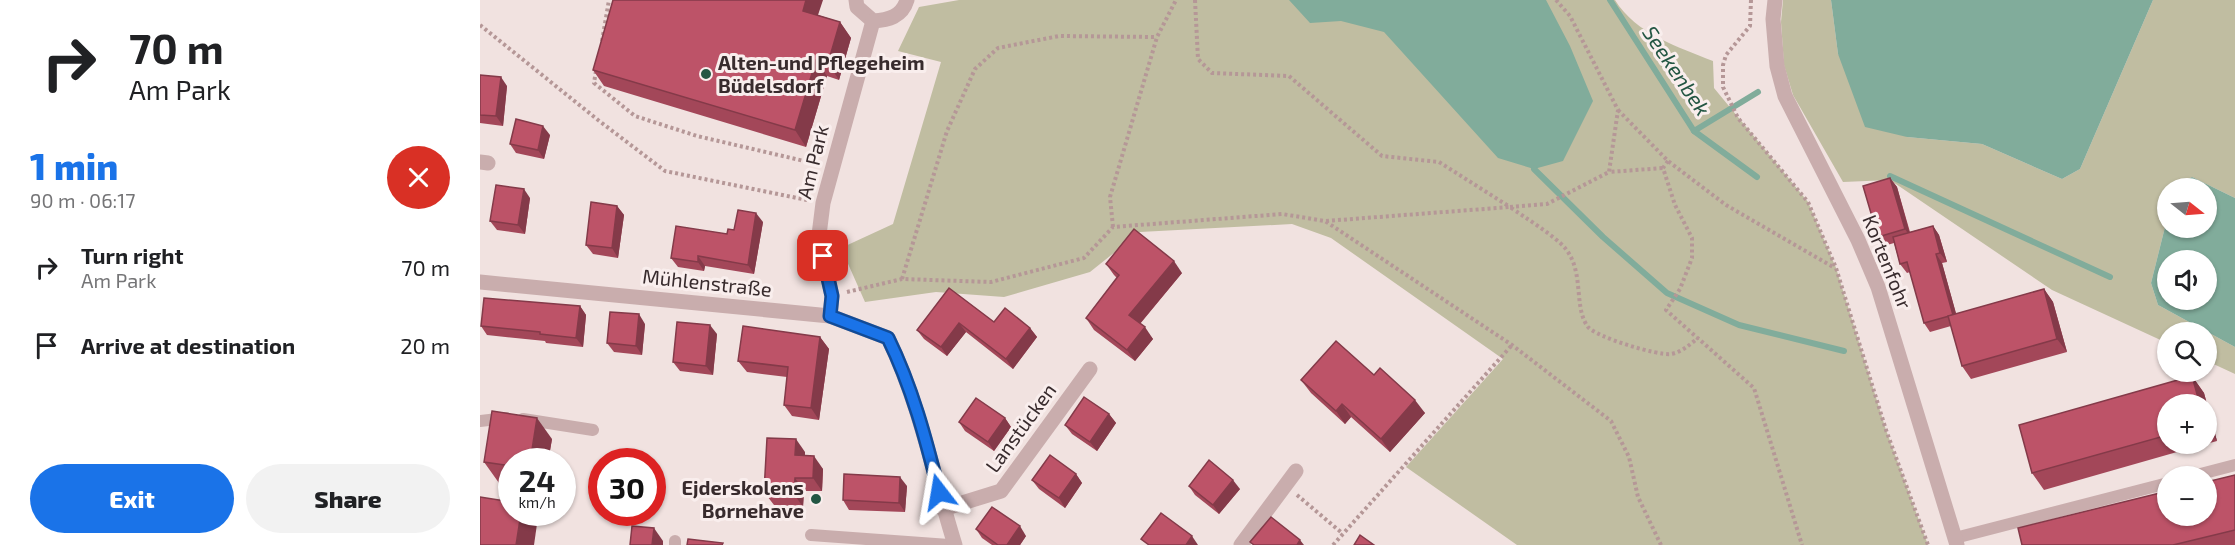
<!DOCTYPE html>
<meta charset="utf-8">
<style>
body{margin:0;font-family:"Exo 2",sans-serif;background:#f2f2f2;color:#202124;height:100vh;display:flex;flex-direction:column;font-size:22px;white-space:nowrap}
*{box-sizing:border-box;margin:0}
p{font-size:20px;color:#757577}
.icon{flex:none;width:33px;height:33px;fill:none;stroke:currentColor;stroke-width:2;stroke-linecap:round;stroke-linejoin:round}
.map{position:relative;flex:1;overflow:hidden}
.details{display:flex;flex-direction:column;background:#fff;width:480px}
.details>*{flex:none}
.hud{background:#fff;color:#202124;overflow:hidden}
.needle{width:39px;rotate:107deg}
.buttons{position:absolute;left:1677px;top:178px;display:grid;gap:12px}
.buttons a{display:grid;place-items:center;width:60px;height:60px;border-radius:50%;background:#fff;box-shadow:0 2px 4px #0004;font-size:30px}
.speed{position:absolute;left:18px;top:448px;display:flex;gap:12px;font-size:30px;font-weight:700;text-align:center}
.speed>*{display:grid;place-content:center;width:78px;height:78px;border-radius:50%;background:#fff;box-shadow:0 2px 4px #0004;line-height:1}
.speed small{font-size:15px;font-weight:400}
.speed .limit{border:9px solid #d22;background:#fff;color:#111}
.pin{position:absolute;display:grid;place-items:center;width:51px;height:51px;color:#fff;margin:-26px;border-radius:12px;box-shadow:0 3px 9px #0006}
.me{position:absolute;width:66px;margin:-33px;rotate:346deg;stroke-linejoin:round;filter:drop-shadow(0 0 4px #0008)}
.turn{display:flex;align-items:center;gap:21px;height:126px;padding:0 30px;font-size:27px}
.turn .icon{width:78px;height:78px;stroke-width:2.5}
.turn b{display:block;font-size:42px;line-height:51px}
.round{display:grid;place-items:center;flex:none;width:63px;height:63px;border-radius:32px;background:#f2f2f2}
.summary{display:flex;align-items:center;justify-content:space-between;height:102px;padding:0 30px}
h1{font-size:36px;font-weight:800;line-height:45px;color:#1a73e8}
.button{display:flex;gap:12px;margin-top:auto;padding:12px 30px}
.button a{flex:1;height:69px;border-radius:36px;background:#1a73e8;color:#fff;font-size:24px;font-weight:800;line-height:69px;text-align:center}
.button a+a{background:#f2f2f2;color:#202124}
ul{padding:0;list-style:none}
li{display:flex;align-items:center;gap:18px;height:78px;padding:0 30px}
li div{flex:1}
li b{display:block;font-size:22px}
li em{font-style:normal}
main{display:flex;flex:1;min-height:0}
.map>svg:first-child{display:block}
.green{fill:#c0bda1}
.water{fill:#81ac9b;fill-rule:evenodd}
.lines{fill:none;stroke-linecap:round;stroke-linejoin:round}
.stream{stroke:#81ac9b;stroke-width:6}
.path{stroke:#b59797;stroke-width:4;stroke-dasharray:3 3;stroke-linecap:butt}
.lane{stroke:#c9adad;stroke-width:12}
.street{stroke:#c9adad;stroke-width:15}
.wall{fill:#a34759}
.shaded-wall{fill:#843a49}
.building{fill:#bd5368;stroke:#843a49;stroke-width:1.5}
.route-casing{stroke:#114b97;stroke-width:15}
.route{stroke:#1a73e8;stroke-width:10}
.poi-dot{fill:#235643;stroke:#f9eeed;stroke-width:2}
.labels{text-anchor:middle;stroke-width:6;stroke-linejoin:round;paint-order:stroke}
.poi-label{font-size:20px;font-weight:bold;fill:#382b2d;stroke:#f9eeed;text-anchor:start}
.street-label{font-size:20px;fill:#382b2d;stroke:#f9eeed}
.water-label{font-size:21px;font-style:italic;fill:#235643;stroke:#f9eeed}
</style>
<main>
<section class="details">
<div class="hud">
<div class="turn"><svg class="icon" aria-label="right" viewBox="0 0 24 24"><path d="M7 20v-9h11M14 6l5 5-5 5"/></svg><div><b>70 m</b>Am Park</div></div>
</div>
<div class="summary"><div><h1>1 min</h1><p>90 m · 06:17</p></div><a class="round" style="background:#d93025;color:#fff"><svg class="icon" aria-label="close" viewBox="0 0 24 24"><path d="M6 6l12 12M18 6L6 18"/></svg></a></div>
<ul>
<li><svg class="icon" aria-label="right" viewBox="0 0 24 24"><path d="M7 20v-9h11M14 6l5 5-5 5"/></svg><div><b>Turn right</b><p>Am Park</p></div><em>70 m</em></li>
<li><svg class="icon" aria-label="arrive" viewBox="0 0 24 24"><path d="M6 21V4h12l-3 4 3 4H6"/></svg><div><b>Arrive at destination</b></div><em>20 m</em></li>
</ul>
<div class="button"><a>Exit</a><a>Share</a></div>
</section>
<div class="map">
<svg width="1755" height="545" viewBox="0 0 1755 545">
<rect width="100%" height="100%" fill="#f1e2e0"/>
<!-- green -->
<g class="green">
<path d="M479,0H1135C1156,34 1198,47 1233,61L1234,88L1328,202L1356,268L1406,430L1448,545H1037L926,467L1023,359L851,238L812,224L660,232L610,272L524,297L456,292L385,302L361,248L413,224L461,62L418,51L439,7Z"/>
<path d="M1303,0H1351L1358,54L1427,137L1502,144L1582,179L1600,169L1673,0H1755V198L1712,177L1696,186L1695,189H1688L1687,219L1671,283L1678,305L1755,347V374L1727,361L1726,333H1688L1687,343L1572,290L1410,180L1363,182L1313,95L1304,65L1301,22Z"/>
</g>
<!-- water -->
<g class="water">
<path d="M809,0H1066L1090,46L1113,101L1083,161L1054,169L1018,158L904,32L861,21L830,23Z"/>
<path d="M1351,0H1673L1600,169L1582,179L1502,144L1427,137L1385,127L1358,54Z"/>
<path d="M1712,177L1755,198V347L1678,305L1671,283L1687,219L1688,228H1726V189H1695L1696,186ZM1688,261H1726V300H1688Z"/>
</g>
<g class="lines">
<!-- stream -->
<g class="stream">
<path d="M1130,0L1214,131L1278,92"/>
<path d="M1214,131L1277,177"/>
<path d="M1054,169L1123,237L1187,293L1259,325L1364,351"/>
<path d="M1410,176L1630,277"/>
</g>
<!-- path -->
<g class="path">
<path d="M715,0L718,59L732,73L809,76L902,156L959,162L1030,207L1067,204L1129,172"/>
<path d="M1076,0L1090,16L1138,110L1129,172L1183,168"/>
<path d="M1271,0L1270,26L1246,55L1243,65V87L1258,118L1328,202L1356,268L1406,430L1448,545"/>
<path d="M0,25L118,120L185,171L327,200"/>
<path d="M122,41L129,0"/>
<path d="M116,71L114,83L155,116L217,136L337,164"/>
<path d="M1138,110L1188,161L1246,205L1355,268"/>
<path d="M1188,161L1183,168L1195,205L1212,238V258L1200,289L1186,310L1274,388L1322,545"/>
<path d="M846,221L1030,207C1044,217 1075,236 1085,248C1105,272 1093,307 1108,327C1116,337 1178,356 1191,354C1202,352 1209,345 1218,338"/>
<path d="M633,227L630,197L677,37L696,0"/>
<path d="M422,279L467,131L495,69L518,48L579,36L677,37"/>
<path d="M367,292L422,279L511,282L604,258L633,227L802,214L845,221L1032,345L1131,421L1149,457L1158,497L1181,545"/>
<path d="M817,495L862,533"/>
<path d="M853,545L1032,345"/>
</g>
<!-- lane -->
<g class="lane">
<path d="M43,419L113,430"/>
<path d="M0,421L26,418"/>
<path d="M1709,477L1755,465"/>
<path d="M331,535L469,545"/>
<path d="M1475,538L1688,483"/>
<path d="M195,545V541"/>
</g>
<!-- street -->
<g class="street">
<path d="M376,0L377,7L393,21C408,20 422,17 427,0"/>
<path d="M1295,0L1293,19L1297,66L1305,96L1378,240L1398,287L1477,545"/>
<path d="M0,162L8,163"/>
<path d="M0,282L350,316L408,338C440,404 453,475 475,545"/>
<path d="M350,316L352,296L339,235L343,203L393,21"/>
<path d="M463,509L521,491L610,369"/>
<path d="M761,545L816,471"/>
</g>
</g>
<!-- wall -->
<g class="wall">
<path d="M338,15L360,22L371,38L359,80L347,76L326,147L124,86L113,70Z"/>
<path d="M0,79L27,86L23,126L0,123Z"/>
<path d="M70,135L64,159L36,153L30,144Z"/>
<path d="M1410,178L1417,187L1430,232L1453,226L1459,235L1467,262L1462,263L1476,314L1564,289L1573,302L1587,352L1491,379L1482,366L1471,326L1450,332L1444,323L1430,272L1427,273L1420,264L1414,243L1404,246L1398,237Z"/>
<path d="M50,198L45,234L17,230L10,221Z"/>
<path d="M137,206L144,215L138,258L113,254L106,245Z"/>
<path d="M283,222L274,274L225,266L224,271L198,267L191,258L247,234L254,230Z"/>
<path d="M626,264L702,273L660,324L673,339L655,361L614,330L606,318L637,278L634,275Z"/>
<path d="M469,288L514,322L550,328L557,337L533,369L486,332L467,356L444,339L437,330Z"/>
<path d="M100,306L106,315L103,347L66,343L65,341L7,335L1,326Z"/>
<path d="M165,324L162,355L134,352L127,343Z"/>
<path d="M237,334L233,375L200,371L193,362Z"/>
<path d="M340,337L349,349L339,420L312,416L304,405L307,377L267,372L258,361Z"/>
<path d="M894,375L945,413L910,452L871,417L865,424L831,393L821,380Z"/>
<path d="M1712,376L1724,393L1737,441L1726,444V405H1688V444H1725L1564,490L1552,473Z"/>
<path d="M629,414L636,423L617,451L592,434L585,425Z"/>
<path d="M525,418L531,427L514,451L485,431L479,422Z"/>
<path d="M72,439L68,462H32V485L19,483L4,462Z"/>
<path d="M325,452V455L343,469L342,491H324L323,507L294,505L284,492Z"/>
<path d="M596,474L602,483L585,508L559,489L552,480Z"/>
<path d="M1755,475V545H1542Z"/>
<path d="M427,486L425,512L369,510L363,500Z"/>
<path d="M709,486L760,489L739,514L715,495Z"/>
<path d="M496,529L546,536L540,545H512L502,538Z"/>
</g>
<!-- shaded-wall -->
<g class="shaded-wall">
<path d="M326,0H343L334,27L323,11Z"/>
<path d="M360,22L371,38L359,80L348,63Z"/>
<path d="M336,60L347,76L326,147L315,130Z"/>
<path d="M21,77L27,86L23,126L16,116Z"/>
<path d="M63,126L70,135L64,159L58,150Z"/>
<path d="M1410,178L1417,187L1431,238L1425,229Z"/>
<path d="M44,189L50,198L45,234L38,225Z"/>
<path d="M137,206L144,215L138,258L132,248Z"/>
<path d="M276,213L283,222L274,274L268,265Z"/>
<path d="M1453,226L1459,235L1467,262L1460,253Z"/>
<path d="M1456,254L1462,263L1479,324L1473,315Z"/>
<path d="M218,256L225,266L224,271L218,262Z"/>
<path d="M694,261L702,273L657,327L649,315Z"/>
<path d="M1564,289L1573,302L1587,352L1577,339Z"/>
<path d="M100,306L106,315L103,347L96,338Z"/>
<path d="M159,314L165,324L162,355L156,346Z"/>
<path d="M479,323L486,332L467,356L461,347Z"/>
<path d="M230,325L237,334L233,375L226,366Z"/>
<path d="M665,327L673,339L655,361L647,350Z"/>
<path d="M550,328L557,337L533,369L526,359Z"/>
<path d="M340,337L349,349L339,420L331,408Z"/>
<path d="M1712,376L1724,393L1737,441L1726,425V405H1720Z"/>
<path d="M935,400L945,413L910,452L901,439Z"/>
<path d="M862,404L871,417L865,424L856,411Z"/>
<path d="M629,414L636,423L617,451L610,442Z"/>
<path d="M57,418L72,439L68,462H50Z"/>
<path d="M525,418L531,427L514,451L508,442Z"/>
<path d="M316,439L325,452V468L315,455Z"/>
<path d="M334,456L343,469L342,491L333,478Z"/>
<path d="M596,474L602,483L585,508L579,498Z"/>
<path d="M420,477L427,486L425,512L419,503Z"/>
<path d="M315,478L324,491L323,507L314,494Z"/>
<path d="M753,480L760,489L739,514L733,505Z"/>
<path d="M41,513H49L57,524L54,545H36Z"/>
<path d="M540,526L546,536L540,545H527Z"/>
<path d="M174,528L183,541V545H172Z"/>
<path d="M712,536L718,545H706Z"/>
<path d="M820,540L824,545H817Z"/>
</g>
<!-- building -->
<g class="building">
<path d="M133,0H326L323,11L360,22L348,63L336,60L315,130L113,70Z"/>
<path d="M0,75L21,77L16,116L0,115Z"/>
<path d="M36,119L63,126L58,150L30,144Z"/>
<path d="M1410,178L1425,229L1398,237L1383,186Z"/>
<path d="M16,185L44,189L38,225L10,221Z"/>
<path d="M111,202L137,206L132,248L106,245Z"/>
<path d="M258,210L276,213L268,265L218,256V262L191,258L196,226L247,234L248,229L254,230Z"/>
<path d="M1453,226L1460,253L1456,254L1473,315L1444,323L1427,262L1420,264L1413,237Z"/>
<path d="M654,229L694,261L649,315L665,327L647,350L606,318L639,275L626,264Z"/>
<path d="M469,288L514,322L525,308L550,328L526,359L479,323L461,347L437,330Z"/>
<path d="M1564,289L1577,339L1482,366L1468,316Z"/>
<path d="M4,298L100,306L96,338L60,334V332L1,326Z"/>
<path d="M130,312L159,314L156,346L127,343Z"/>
<path d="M197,322L230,325L226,366L193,362Z"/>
<path d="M263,326L340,337L331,408L304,405L308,367L258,361Z"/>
<path d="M856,341L894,375L900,368L935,400L901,439L862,404L856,411L821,380Z"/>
<path d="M1712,376L1720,405H1688V435L1552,473L1539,425Z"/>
<path d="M604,397L629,414L610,442L585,425Z"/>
<path d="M496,398L525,418L508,442L479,422Z"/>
<path d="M12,411L57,418L50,462H32V466L4,462Z"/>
<path d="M287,438L316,439L315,455L334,456L333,478H315L314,494L284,492Z"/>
<path d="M570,455L596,474L579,498L552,480Z"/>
<path d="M729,460L753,480L733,505L709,486Z"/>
<path d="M364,474L420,477L419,503L363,500Z"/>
<path d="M1755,475V530L1693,545H1542L1538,528L1688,491V516H1726V482Z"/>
<path d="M0,497L32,502V513H41L36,545H0Z"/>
<path d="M512,507L540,526L527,545H518L496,529Z"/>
<path d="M681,513L712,536L706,545H669L661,539Z"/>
<path d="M791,517L820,540L817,545H774L770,542Z"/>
<path d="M152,526L174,528L172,545H150Z"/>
<path d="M880,535L894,545H874Z"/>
<path d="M208,539L243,543L242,545H207Z"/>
</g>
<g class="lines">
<defs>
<path id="route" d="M343,256L352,296L350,316L408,338C432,387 446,439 459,492"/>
</defs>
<!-- route casing -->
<use href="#route" class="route-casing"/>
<!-- route -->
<use href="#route" class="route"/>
</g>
<!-- markers -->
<g class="poi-dot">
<circle cx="226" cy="74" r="6"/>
<circle cx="336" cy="499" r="6"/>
</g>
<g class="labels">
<!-- poi labels -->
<g class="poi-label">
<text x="238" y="70">Alten-und Pflegeheim<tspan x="238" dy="23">Büdelsdorf</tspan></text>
<text x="324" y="495" text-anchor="end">Ejderskolens<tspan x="324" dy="23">Børnehave</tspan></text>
</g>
<!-- street labels -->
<g class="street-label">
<text transform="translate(333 162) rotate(-76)" y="7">Am Park</text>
<text transform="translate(1407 262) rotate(68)" y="7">Kortenfohr</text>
<text transform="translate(227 283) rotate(6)" y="7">Mühlenstraße</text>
<text transform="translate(541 428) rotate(-54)" y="7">Lanstücken</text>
</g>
<!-- water labels -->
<g class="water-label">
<text transform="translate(1196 71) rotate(56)" y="7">Seekenbek</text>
</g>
</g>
</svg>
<div class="buttons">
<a><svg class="needle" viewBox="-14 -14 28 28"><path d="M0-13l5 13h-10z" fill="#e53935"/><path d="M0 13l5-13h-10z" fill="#757577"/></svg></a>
<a><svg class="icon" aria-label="sound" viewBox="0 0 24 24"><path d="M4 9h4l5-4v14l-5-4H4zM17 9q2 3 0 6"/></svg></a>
<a><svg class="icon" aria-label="search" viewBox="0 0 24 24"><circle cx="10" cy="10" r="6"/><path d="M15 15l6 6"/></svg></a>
<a>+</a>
<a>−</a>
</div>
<div class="speed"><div>24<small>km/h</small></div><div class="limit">30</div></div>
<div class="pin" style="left:343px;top:256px;background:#d93025"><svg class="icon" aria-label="arrive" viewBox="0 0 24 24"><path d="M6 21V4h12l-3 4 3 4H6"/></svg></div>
<svg class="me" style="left:459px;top:492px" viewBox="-20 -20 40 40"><path d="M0-17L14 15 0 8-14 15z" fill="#1a73e8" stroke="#fff" stroke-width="4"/></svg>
</div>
</main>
